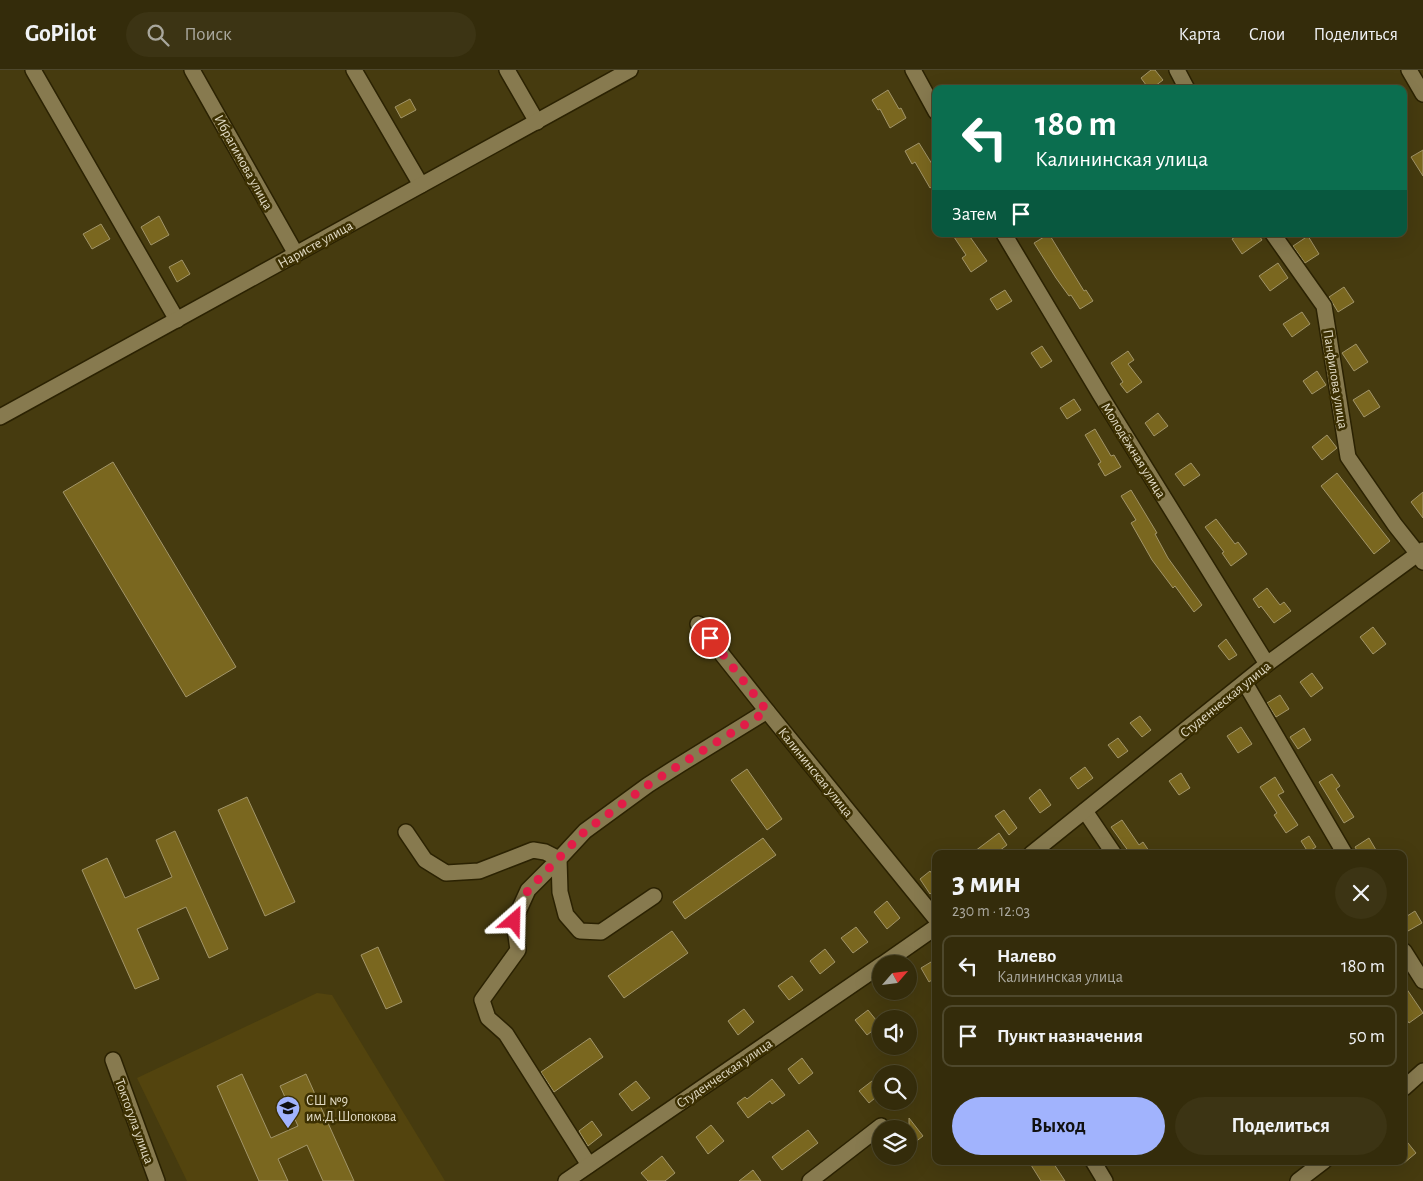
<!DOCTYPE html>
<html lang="ru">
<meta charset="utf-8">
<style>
body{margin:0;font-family:"Alegreya Sans",sans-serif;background:#3c3414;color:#f1f3f6;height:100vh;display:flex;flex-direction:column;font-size:19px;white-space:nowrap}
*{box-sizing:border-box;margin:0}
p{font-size:16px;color:#a9a79d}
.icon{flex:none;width:28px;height:28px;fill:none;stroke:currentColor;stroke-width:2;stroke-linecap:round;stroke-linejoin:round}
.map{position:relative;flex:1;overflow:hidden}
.sheet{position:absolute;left:932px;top:780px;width:475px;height:315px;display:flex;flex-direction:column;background:#342c0b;border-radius:10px;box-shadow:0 5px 20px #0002,0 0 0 1px #4e482c}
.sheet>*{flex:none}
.top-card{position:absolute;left:932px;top:15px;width:475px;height:152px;border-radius:10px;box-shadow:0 5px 20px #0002,0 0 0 1px #4e482c;background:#0b6e4f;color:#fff;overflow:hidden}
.needle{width:32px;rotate:62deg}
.buttons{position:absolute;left:872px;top:885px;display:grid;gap:10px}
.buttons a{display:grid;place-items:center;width:45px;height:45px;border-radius:50%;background:#342c0b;box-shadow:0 5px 20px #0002,0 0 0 1px #4e482c;font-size:25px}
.pin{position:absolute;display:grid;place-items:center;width:42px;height:42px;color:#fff;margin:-21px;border:2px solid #fff;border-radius:50%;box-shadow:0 1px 5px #0007}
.me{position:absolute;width:55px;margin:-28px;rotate:25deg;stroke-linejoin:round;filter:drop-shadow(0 0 4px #0008)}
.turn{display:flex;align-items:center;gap:18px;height:105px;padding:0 20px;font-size:22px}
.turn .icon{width:65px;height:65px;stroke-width:2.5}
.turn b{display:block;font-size:35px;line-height:42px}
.then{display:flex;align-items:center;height:48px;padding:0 20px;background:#0003;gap:10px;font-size:19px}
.round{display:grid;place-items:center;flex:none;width:52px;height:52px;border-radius:26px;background:#3c3414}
.headline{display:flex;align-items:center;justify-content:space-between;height:85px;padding:0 20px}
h1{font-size:30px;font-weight:700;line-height:38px}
.cta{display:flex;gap:10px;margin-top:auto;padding:10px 20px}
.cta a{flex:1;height:58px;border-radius:30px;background:#a1b3fd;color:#111;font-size:20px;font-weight:700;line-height:58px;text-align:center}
.cta a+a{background:#3c3414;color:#f1f3f6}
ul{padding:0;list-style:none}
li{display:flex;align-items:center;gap:15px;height:62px;margin:0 10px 8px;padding:0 10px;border:2px solid #4e482c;border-radius:10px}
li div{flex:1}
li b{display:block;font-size:19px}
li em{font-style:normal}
header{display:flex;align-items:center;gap:30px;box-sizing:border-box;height:70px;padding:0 25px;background:#342c0b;border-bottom:1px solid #4e482c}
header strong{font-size:24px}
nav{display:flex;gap:28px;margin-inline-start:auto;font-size:18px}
.search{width:350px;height:45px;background:#3c3414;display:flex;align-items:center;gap:12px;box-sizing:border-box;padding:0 18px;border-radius:28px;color:#a9a79d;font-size:19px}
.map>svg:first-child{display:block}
.built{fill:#53440e}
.building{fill:#7a671f;stroke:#a29569}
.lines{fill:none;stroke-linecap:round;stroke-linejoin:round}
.minor-casing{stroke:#2b2202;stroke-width:18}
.minor{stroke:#877a4f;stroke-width:15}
.route{stroke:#e11d48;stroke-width:9;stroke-dasharray:0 16.2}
.labels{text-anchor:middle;stroke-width:5;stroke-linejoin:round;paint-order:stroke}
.street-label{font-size:14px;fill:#e2dbc5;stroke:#3c3002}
.poi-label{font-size:14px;fill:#e2dbc5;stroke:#3c3002;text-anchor:start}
</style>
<header>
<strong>GoPilot</strong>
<div class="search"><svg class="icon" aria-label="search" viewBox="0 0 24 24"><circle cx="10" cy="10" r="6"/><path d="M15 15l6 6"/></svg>Поиск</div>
<nav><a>Карта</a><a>Слои</a><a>Поделиться</a></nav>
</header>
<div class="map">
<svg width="1423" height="1111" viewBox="0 0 1423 1111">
<rect width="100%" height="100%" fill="#463b0f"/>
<!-- built -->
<path class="built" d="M317,923L332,925L445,1111H187L137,1008Z"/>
<!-- building -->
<g class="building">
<path d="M1151,0H1155L1163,10L1151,19H1149L1141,8Z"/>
<path d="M888,20L899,39L901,38L906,48L890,58L880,39L878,40L872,30Z"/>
<path d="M410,29L416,40L401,48L395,37Z"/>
<path d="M919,73L932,94L936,92V114L930,118L915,92L912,94L905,81Z"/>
<path d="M1423,80V106L1411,87Z"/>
<path d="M159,146L169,165L151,175L141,157Z"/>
<path d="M101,154L110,169L92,179L83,164Z"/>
<path d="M952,164H968L987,191L971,202L962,188L966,185Z"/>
<path d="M1049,164L1084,221L1086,220L1093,231L1080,239L1071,225L1069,226L1056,208L1034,173Z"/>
<path d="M1240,164H1258L1262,170L1242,184L1232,169Z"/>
<path d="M1308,166L1319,184L1305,193L1293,176Z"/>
<path d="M182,190L190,204L177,212L169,197Z"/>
<path d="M1278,193L1288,208L1270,221L1259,206Z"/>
<path d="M1344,217L1354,232L1338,242L1329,227Z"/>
<path d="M1005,220L1012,231L997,240L990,229Z"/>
<path d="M1302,242L1310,254L1292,267L1283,254Z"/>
<path d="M1356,274L1368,292L1354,301L1342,283Z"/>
<path d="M1042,276L1052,291L1041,298L1031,283Z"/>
<path d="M1128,281L1134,290L1128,294L1142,312L1127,323L1120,314L1123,312L1111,293Z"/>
<path d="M1317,301L1326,315L1312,324L1303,311Z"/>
<path d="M1369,320L1380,337L1364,347L1353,330Z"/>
<path d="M1074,329L1081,340L1067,349L1060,338Z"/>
<path d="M1158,343L1168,356L1154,366L1145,353Z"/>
<path d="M1095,359L1111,386L1114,385L1121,397L1105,406L1098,394L1101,392L1085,365Z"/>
<path d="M1327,365L1337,378L1322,390L1312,377Z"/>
<path d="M113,392L236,597L186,627L63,422Z"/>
<path d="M1191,393L1200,405L1184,416L1175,404Z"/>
<path d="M1337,403L1390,471L1374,484L1321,416Z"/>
<path d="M1131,420L1157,463L1155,464L1168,488L1202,535L1194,542L1175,516L1173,518L1152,490L1131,453L1136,450L1121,426Z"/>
<path d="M1423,422V448L1411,432Z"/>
<path d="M1216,449L1235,474L1238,472L1247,484L1231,496L1222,483L1224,482L1205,457Z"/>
<path d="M1267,518L1280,535L1284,532L1291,541L1274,553L1261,536L1259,538L1253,529Z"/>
<path d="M1373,557L1386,574L1373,584L1360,567Z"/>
<path d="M1226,569L1237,585L1229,590L1218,576Z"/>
<path d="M1312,603L1323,618L1311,627L1300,612Z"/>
<path d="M1280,625L1289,639L1276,647L1267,633Z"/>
<path d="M1140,646L1151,660L1142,667L1130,653Z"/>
<path d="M1241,657L1252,674L1238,683L1227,666Z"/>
<path d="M1304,658L1311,670L1298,679L1290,667Z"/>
<path d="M1118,668L1128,681L1118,688L1108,675Z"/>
<path d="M1085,697L1093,708L1078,719L1070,708Z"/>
<path d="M747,699L782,749L767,760L731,710Z"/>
<path d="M1181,703L1190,718L1179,725L1169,711Z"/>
<path d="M1332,704L1340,716L1336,719L1354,747L1344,753L1319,712Z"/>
<path d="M1275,707L1284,722L1278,725L1298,755L1286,763L1274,745L1277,743L1260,717Z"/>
<path d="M1040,719L1051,735L1040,743L1029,728Z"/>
<path d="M247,727L295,832L265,846L218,740Z"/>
<path d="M1004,740L1017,758L1009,765L995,746Z"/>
<path d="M1122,750L1139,775L1143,772L1151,784H1126L1129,782L1111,757Z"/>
<path d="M175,761L228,879L209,888L186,837L137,859L159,909L135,919L82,800L107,788L125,828L172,807L156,770Z"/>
<path d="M999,763L1007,775L995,784H971Z"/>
<path d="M1309,766L1316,777L1308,782L1301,771Z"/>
<path d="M763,768L776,785L685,849L673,832Z"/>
<path d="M1369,768L1376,780L1369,784H1359L1355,777Z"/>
<path d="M930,801L936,809V819L930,824L920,809Z"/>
<path d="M887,831L900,848L887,859L874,842Z"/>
<path d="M1415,841L1422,853L1408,861L1404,854V848Z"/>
<path d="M856,857L868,872L853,883L841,868Z"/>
<path d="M672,861L688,883L624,928L608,906Z"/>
<path d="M378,877L402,932L386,939L361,885Z"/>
<path d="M825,879L835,892L820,904L810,891Z"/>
<path d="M931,892L936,900V907L929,912L921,898Z"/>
<path d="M792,906L803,920L789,930L778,916Z"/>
<path d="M1404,915L1423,943L1409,953L1404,945Z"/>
<path d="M744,939L754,952L738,965L728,951Z"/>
<path d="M868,940L880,955L867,965L855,950Z"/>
<path d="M590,968L603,987L554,1022L541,1002Z"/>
<path d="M802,988L813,1003L799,1014L788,999Z"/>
<path d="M242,1004L271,1068L298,1056L280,1016L306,1004L354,1111H323L307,1075L278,1089L288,1111H259L217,1016Z"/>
<path d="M772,1009L785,1025L772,1034L770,1031L748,1048L737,1033L745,1027L747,1029Z"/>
<path d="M636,1011L650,1028L632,1041L619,1024Z"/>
<path d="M872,1011L881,1023L869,1033L859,1021Z"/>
<path d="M909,1048L923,1066L909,1077Z"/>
<path d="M592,1051L602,1065L588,1076L579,1061Z"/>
<path d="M711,1055L724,1071L708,1084L696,1067Z"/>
<path d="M808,1060L818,1073L782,1100L772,1087Z"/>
<path d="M1404,1068L1416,1083L1404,1093Z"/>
<path d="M662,1086L675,1103L665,1111H648L641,1103Z"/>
<path d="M1038,1091H1052L1065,1111H1041L1031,1095Z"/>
<path d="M753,1100L761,1111H739Z"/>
</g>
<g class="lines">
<defs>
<g id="minor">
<path d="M33,0L177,250"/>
<path d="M192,0L296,184"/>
<path d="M354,0L421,115"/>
<path d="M507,0L537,52"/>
<path d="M913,0L936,42"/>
<path d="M1177,0L1187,19"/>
<path d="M1409,0L1423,24"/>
<path d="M1004,164L1101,326L1267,594"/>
<path d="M1273,164L1324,236L1348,387L1395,455L1418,484L1423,492"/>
<path d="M0,347L630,0"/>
<path d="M698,554L767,641L936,849"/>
<path d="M1245,613L1345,784"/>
<path d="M1085,741L1114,784"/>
<path d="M406,762L425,790L446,803L479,801L533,780L545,782L559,789L528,820L514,851L518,880L482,930L488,948L506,964L589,1095"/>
<path d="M1031,784L1267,594L1423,480"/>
<path d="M654,826L601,862L580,861L566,845L560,822L559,789L585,761L648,715L681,694L767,641"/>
<path d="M1404,881L1423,911"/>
<path d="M883,894L936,857"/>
<path d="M113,990L157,1111"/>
<path d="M1404,1018L1423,1001"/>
<path d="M1093,1091L1105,1111"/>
<path d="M566,1111L881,895"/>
<path d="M810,1111L881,1056"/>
<path d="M1298,1111L1324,1091"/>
</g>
</defs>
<!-- minor casing -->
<use href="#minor" class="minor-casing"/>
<!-- minor -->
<use href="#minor" class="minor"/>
</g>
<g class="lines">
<!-- route -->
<path class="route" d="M514,851L528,820L585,761L648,715L681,694L767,641L710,568"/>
</g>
<!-- icons -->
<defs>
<symbol id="school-pin" viewBox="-11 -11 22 30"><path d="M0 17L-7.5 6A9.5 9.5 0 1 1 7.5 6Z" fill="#a1b3fd" stroke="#3c3002"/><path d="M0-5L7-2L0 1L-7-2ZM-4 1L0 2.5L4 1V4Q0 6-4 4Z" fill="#111"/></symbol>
</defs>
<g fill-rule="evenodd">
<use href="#school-pin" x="274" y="1024" width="28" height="38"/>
</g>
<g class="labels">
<!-- street labels -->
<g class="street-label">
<text transform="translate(244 92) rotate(61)" y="5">Ибрагимова улица</text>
<text transform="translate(315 174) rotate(-29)" y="5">Наристе улица</text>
<text transform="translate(1336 309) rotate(81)" y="5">Панфилова улица</text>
<text transform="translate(1134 380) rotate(58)" y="5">Молодёжная улица</text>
<text transform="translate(1225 629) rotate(-39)" y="5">Студенческая улица</text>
<text transform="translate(816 702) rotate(51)" y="5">Калининская улица</text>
<text transform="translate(724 1003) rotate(-34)" y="5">Студенческая улица</text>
<text transform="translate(135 1051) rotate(70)" y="5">Токтогула улица</text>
</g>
<!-- poi labels -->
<g class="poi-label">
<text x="306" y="1035">СШ №9<tspan x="306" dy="16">им.Д.Шопокова</tspan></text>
</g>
</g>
</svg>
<div class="buttons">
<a><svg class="needle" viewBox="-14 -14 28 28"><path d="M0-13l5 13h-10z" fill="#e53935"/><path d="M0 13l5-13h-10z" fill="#a9a79d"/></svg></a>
<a><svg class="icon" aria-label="sound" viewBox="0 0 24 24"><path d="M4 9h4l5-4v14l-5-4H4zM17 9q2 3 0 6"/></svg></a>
<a><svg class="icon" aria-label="search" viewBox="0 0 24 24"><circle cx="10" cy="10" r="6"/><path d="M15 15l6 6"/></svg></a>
<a><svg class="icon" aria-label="layers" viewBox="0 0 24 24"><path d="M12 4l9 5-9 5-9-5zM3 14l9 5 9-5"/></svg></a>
</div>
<div class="pin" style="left:710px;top:568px;background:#d93025"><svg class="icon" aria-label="arrive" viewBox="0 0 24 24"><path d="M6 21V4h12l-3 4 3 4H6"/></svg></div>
<svg class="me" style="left:514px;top:851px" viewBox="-20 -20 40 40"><path d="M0-17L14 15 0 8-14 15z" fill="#e11d48" stroke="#fff" stroke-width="4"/></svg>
<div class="top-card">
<div class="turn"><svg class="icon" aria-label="left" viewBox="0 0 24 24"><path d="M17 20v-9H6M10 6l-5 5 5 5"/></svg><div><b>180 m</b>Калининская улица</div></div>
<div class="then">Затем<svg class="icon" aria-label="arrive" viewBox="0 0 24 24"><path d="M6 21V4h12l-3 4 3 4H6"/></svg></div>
</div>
<section class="sheet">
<div class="headline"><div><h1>3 мин</h1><p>230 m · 12:03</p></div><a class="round"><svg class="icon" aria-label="close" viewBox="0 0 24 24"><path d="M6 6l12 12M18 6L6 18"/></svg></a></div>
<ul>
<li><svg class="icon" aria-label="left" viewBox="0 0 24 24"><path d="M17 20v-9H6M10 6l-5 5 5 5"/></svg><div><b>Налево</b><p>Калининская улица</p></div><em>180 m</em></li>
<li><svg class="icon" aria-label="arrive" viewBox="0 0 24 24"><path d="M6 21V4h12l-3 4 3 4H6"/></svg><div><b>Пункт назначения</b></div><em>50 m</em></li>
</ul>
<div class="cta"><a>Выход</a><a>Поделиться</a></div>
</section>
</div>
